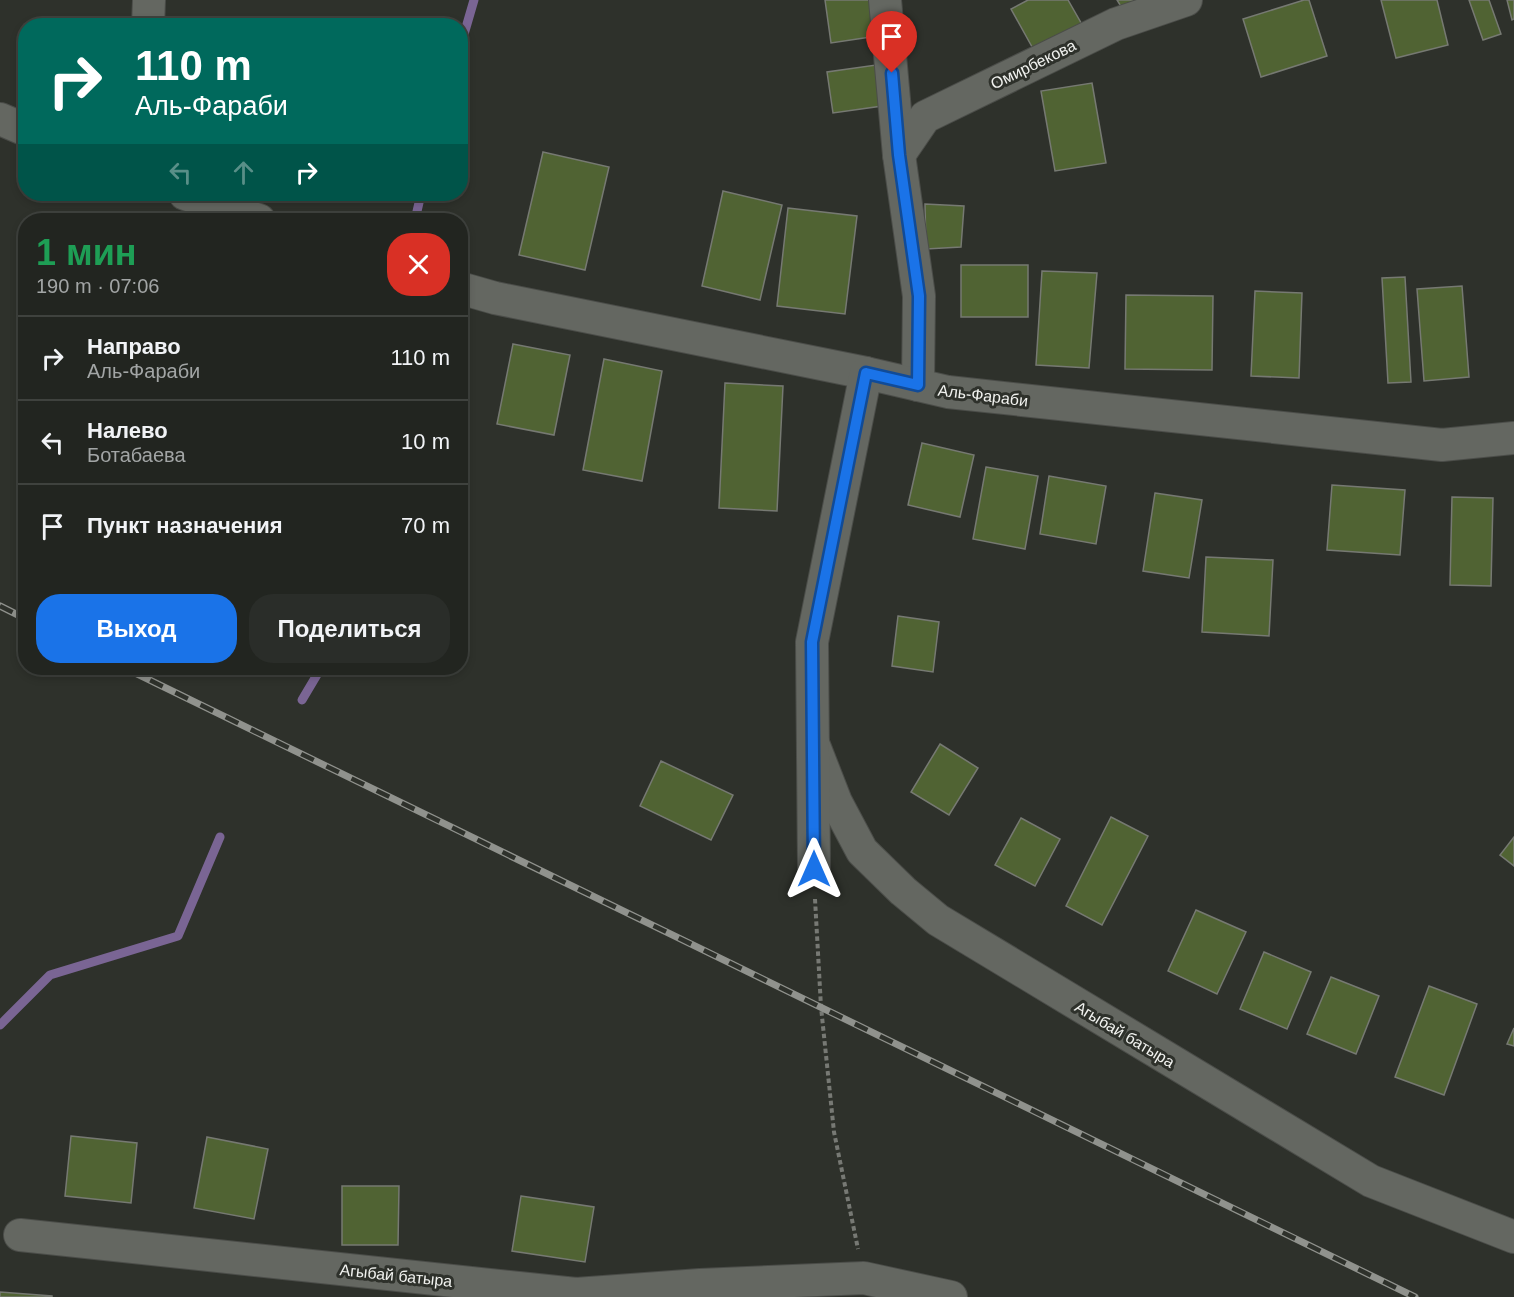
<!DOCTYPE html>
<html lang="ru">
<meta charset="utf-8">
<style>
body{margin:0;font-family:Helvetica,sans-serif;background:#2a2d29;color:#f1f3f6;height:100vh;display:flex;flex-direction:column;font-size:22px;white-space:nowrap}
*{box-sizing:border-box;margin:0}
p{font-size:20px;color:#a2a5a5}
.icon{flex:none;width:33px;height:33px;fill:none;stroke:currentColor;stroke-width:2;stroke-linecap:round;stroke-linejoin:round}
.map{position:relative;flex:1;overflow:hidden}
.sheet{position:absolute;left:18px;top:213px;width:450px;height:462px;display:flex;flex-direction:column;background:#222520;border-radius:24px;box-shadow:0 3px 9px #0003,0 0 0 2px #3f423e}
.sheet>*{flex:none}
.guide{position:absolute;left:18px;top:18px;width:450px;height:183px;border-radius:24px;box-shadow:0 3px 9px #0003,0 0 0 2px #3f423e;background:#00695c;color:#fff;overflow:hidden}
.pin{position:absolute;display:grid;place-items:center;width:51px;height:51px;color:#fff;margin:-62px -26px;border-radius:50% 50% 50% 0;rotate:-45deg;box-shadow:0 0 6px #0007}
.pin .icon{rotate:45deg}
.me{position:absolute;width:66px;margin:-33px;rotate:0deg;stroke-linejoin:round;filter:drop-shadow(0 0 4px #0008)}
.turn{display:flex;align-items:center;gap:21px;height:126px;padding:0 18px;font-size:27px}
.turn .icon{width:78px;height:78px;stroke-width:2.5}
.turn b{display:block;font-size:42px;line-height:51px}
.lanes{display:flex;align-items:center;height:57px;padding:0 18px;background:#0003;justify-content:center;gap:30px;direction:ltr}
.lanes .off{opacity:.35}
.round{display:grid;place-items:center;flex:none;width:63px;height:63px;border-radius:24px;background:#2a2d29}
.head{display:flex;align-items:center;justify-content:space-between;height:102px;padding:0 18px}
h1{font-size:36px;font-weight:700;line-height:45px;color:#1e9e55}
.primary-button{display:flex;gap:12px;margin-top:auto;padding:12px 18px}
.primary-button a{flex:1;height:69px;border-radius:24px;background:#1a73e8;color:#fff;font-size:24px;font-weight:700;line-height:69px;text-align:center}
.primary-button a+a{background:#2a2d29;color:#f1f3f6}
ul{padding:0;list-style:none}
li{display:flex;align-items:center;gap:18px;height:84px;padding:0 18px;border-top:2px solid #3f423e}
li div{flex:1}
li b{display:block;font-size:22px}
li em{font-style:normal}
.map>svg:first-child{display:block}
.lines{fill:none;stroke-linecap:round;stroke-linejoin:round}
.stream{stroke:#7a6594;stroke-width:9}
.building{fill:#506333;stroke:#767972;stroke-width:1.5}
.street-casing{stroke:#4b4d49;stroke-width:34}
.path{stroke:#777974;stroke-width:4;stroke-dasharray:4.5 3;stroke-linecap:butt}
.street{stroke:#646761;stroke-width:32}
.rail-casing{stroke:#90928d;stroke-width:7}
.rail{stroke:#2e312b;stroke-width:4.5;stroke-dasharray:14;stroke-linecap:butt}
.route-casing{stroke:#114b97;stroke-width:15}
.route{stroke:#1a73e8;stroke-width:10}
.labels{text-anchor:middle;stroke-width:6;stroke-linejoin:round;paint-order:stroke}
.street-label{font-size:16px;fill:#f1f2ef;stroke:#2e312b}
</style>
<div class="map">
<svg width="1514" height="1297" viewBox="0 0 1514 1297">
<rect width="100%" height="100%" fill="#2e312b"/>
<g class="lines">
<!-- stream -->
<g class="stream">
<path d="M460,48L474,0"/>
<path d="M415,220L421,194"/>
<path d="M302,700L321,668"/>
<path d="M0,1025L50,975L178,936L220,837"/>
</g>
</g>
<!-- building -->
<g class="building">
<path d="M825,0H872L877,36L831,43Z"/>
<path d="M1028,0H1068L1084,28L1036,54L1011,9Z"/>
<path d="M1117,0H1153L1127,16Z"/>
<path d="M1304,0H1309L1327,56L1261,77L1243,19Z"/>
<path d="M1381,0H1437L1448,45L1396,58Z"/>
<path d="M1469,0H1489L1501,34L1483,40Z"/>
<path d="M1507,0H1514V19L1512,20Z"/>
<path d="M876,65L882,106L833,113L827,72Z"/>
<path d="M1092,83L1106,163L1055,171L1041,91Z"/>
<path d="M543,152L609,167L585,270L519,255Z"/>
<path d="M723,191L782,205L760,300L702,286Z"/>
<path d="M925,204L964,206L961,247L926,249Z"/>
<path d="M788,208L857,216L845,314L777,306Z"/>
<rect x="961" y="265" width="67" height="52"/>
<path d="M1042,271L1097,273L1089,368L1036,365Z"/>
<path d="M1405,277L1411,382L1388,383L1382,278Z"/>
<path d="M1462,286L1469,377L1424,381L1417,289Z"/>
<path d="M1255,291L1302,293L1299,378L1251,376Z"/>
<path d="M1126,295L1213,296L1212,370L1125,369Z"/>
<path d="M513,344L570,355L554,435L497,424Z"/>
<path d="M604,359L662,371L642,481L583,470Z"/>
<path d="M725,383L783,386L777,511L719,508Z"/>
<path d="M922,443L974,455L960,517L908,505Z"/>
<path d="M986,467L1038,476L1025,549L973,539Z"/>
<path d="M1049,476L1106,486L1096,544L1040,534Z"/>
<path d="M1332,485L1405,490L1400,555L1327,550Z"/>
<path d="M1155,493L1202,500L1189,578L1143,571Z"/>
<path d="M1452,497L1493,498L1491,586L1450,585Z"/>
<path d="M1206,557L1273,560L1269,636L1202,632Z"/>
<path d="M898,616L939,622L933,672L892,666Z"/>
<path d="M940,744L978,768L949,815L911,792Z"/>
<path d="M661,761L733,795L711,840L640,806Z"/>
<path d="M1111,817L1148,836L1102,925L1066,906Z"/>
<path d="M1021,818L1060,839L1035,886L995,865Z"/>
<path d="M1514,837V866L1500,855Z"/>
<path d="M1196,910L1246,932L1217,994L1168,971Z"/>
<path d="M1264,952L1311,972L1287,1029L1240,1009Z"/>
<path d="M1331,977L1379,996L1356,1054L1307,1034Z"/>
<path d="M1429,986L1477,1004L1444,1095L1395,1077Z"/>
<path d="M1514,1028V1046L1507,1044Z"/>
<path d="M71,1136L137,1143L131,1203L65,1196Z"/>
<path d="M207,1137L268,1149L254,1219L194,1208Z"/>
<path d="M342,1186H399L398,1245H342Z"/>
<path d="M521,1196L594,1207L585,1262L512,1251Z"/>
<path d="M0,1292L52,1296V1297H0Z"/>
</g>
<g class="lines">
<defs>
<g id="street">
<path d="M885,0L899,155L919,296L918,385"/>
<path d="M148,26L149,0"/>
<path d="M0,119L26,130"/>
<path d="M899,155L925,117L1116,24L1186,0"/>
<path d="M185,194L259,220"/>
<path d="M460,288L495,298L866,373L948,392L1442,445L1514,438"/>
<path d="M813,743L836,802L862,851L903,891L938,920L1371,1181L1514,1237"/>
<path d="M814,869L812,642L866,373"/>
<path d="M20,1235L576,1294L700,1285L864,1278L951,1297"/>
</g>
</defs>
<!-- street casing -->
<use href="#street" class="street-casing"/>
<!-- path -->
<path class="path" d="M815,899L821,1007L834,1132L858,1249"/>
<!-- street -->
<use href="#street" class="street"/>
<defs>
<g id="rail">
<path d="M0,606L26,619"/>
<path d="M125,668L1415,1297"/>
</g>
</defs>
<!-- rail casing -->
<use href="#rail" class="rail-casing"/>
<!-- rail -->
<use href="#rail" class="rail"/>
</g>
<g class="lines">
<defs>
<path id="route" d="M814,869L812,642L866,373L918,385L919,296L899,155L892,73"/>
</defs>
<!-- route casing -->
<use href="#route" class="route-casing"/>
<!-- route -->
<use href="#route" class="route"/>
</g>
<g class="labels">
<!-- street labels -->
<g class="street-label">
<text transform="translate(1033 64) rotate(-26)" y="6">Омирбекова</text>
<text transform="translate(983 395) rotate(7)" y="6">Аль-Фараби</text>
<text transform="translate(1125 1034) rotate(31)" y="6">Агыбай батыра</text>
<text transform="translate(396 1275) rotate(6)" y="6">Агыбай батыра</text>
</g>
</g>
</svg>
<div class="pin" style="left:892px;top:73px;background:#d93025"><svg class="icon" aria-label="arrive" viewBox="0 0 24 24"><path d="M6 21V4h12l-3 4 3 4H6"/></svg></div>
<svg class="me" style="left:814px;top:869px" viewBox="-20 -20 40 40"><path d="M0-17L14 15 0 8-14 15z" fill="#1a73e8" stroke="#fff" stroke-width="4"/></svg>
<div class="guide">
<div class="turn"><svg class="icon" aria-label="right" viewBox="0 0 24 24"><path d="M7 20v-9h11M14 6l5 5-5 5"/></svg><div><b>110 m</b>Аль-Фараби</div></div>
<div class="lanes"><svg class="icon off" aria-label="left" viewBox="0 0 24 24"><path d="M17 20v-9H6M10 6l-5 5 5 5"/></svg><svg class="icon off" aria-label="ahead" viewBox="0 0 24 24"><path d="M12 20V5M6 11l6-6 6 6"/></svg><svg class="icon" aria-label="right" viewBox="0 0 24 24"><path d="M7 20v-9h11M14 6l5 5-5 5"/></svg></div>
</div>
<section class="sheet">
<div class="head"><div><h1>1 мин</h1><p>190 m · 07:06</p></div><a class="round" style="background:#d93025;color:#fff"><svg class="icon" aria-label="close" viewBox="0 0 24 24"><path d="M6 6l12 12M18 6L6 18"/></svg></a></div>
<ul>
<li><svg class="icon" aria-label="right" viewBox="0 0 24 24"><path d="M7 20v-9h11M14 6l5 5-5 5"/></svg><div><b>Направо</b><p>Аль-Фараби</p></div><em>110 m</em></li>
<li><svg class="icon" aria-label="left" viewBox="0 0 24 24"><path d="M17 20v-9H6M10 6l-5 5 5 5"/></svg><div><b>Налево</b><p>Ботабаева</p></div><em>10 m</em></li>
<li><svg class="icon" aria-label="arrive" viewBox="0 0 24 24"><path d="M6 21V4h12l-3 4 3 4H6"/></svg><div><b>Пункт назначения</b></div><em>70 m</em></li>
</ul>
<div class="primary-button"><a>Выход</a><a>Поделиться</a></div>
</section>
</div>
